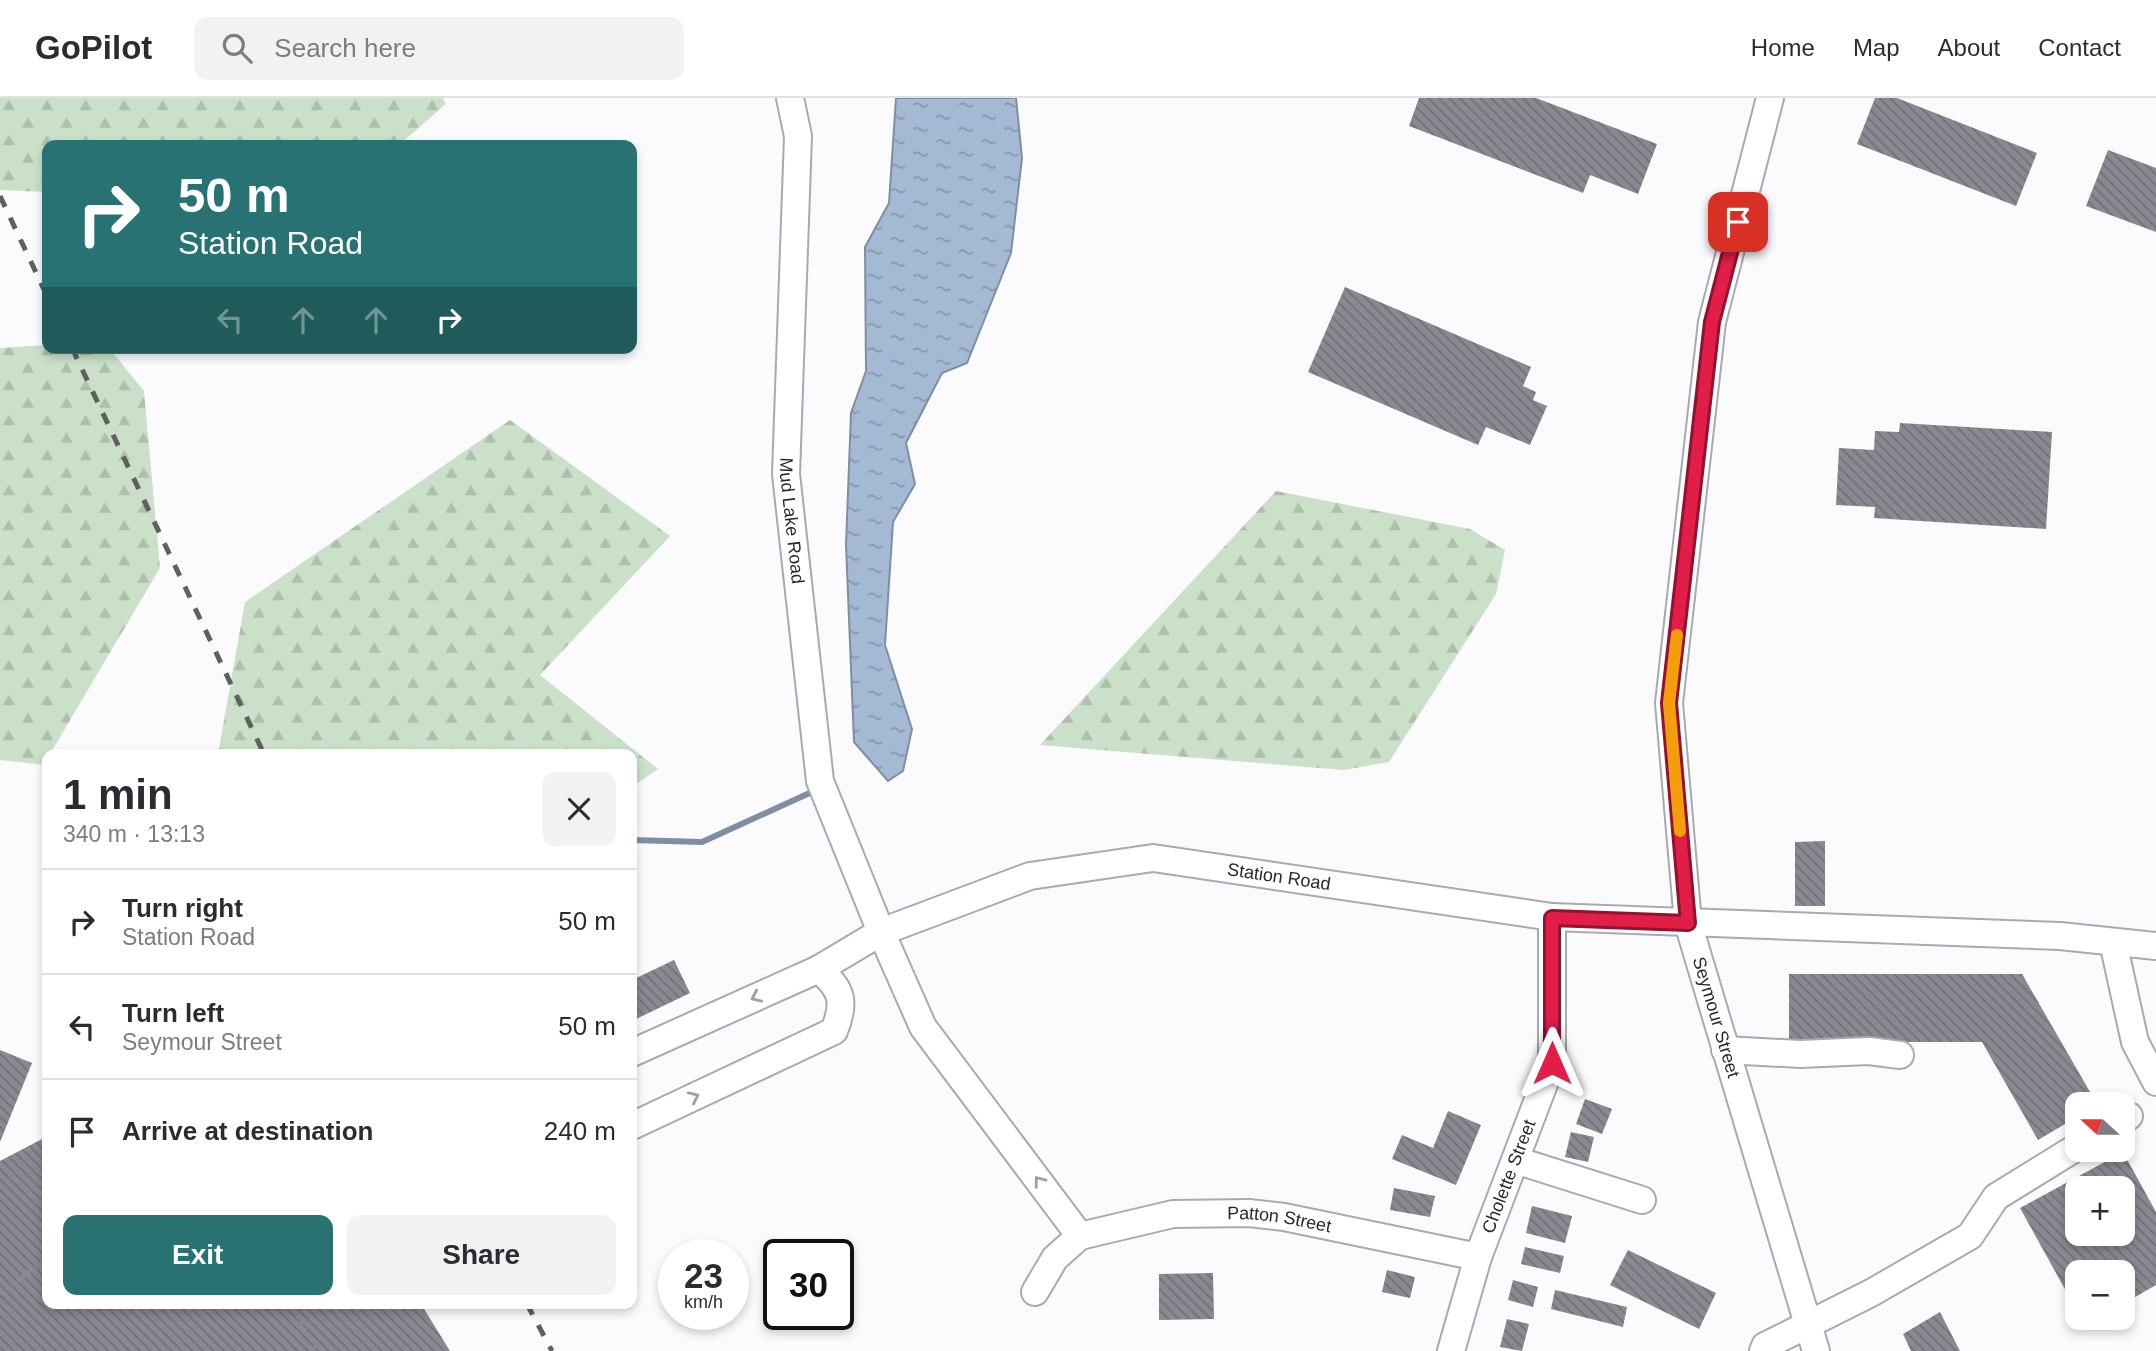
<!DOCTYPE html>
<meta charset="utf-8">
<style>
body{margin:0;font-family:Helvetica,sans-serif;background:#f2f2f3;color:#2b2b33;height:100vh;display:flex;flex-direction:column;font-size:26px;white-space:nowrap}
*{box-sizing:border-box;margin:0}
p{font-size:23px;color:#7c7c81}
.icon{flex:none;width:38px;height:38px;fill:none;stroke:currentColor;stroke-width:2;stroke-linecap:round;stroke-linejoin:round}
.map{position:relative;flex:1;overflow:hidden}
.drawer{position:absolute;left:42px;top:651px;width:595px;height:560px;display:flex;flex-direction:column;background:#fff;border-radius:14px;box-shadow:0 4px 10px #0003}
.drawer>*{flex:none}
.top-card{position:absolute;left:42px;top:42px;width:595px;height:214px;border-radius:14px;box-shadow:0 4px 10px #0003;background:#287273;color:#fff;overflow:hidden}
.needle{width:46px;rotate:291deg}
.fabs{position:absolute;left:2065px;top:994px;display:grid;gap:14px}
.fabs a{display:grid;place-items:center;width:70px;height:70px;border-radius:14px;background:#fff;box-shadow:0 4px 10px #0003;font-size:35px}
.speed{position:absolute;left:658px;top:1141px;display:flex;gap:14px;font-size:35px;font-weight:700;text-align:center}
.speed>*{display:grid;place-content:center;width:91px;height:91px;border-radius:50%;background:#fff;box-shadow:0 4px 10px #0003;line-height:1}
.speed small{font-size:18px;font-weight:400}
.speed .limit{border:4px solid #111;border-radius:10px;background:#fff;color:#111}
.pin{position:absolute;display:grid;place-items:center;width:60px;height:60px;color:#fff;margin:-30px;border-radius:14px;box-shadow:0 4px 10px #0006}
.me{position:absolute;width:77px;margin:-38px;rotate:0deg;stroke-linejoin:round;filter:drop-shadow(0 0 5px #0008)}
.turn{display:flex;align-items:center;gap:24px;height:147px;padding:0 21px;font-size:32px}
.turn .icon{width:91px;height:91px;stroke-width:2.5}
.turn b{display:block;font-size:49px;line-height:60px}
.lanes{display:flex;align-items:center;height:66px;padding:0 21px;background:#0003;justify-content:center;gap:35px;direction:ltr}
.lanes .off{opacity:.35}
.round{display:grid;place-items:center;flex:none;width:74px;height:74px;border-radius:14px;background:#f2f2f3}
.headline{display:flex;align-items:center;justify-content:space-between;height:119px;padding:0 21px}
h1{font-size:42px;font-weight:700;line-height:52px}
.cta{display:flex;gap:14px;margin-top:auto;padding:14px 21px}
.cta a{flex:1;height:80px;border-radius:14px;background:#287273;color:#fff;font-size:28px;font-weight:700;line-height:80px;text-align:center}
.cta a+a{background:#f2f2f3;color:#2b2b33}
ul{padding:0;list-style:none}
li{display:flex;align-items:center;gap:21px;height:105px;padding:0 21px;border-top:2px solid #e1e1e2}
li div{flex:1}
li b{display:block;font-size:26px}
li em{font-style:normal}
header{display:flex;align-items:center;gap:42px;box-sizing:border-box;height:98px;padding:0 35px;background:#fff;border-bottom:2px solid #e1e1e2}
header strong{font-size:33px}
nav{display:flex;gap:38px;margin-inline-start:auto;font-size:24px}
.search{width:490px;height:63px;background:#f2f2f3;display:flex;align-items:center;gap:18px;box-sizing:border-box;padding:0 24px;border-radius:14px;color:#7c7c81;font-size:26px}
.map>svg:first-child{display:block}
.forest{fill:url(#forest-firs)}
.water{fill:url(#water-ripples);stroke:#7f8ea2;stroke-width:2}
.lines{fill:none;stroke-linecap:round;stroke-linejoin:round}
.stream{stroke:#7f8ea2;stroke-width:6}
.building{fill:url(#building-back-hatch);fill-rule:evenodd}
.minor-casing{stroke:#a9a9b1;stroke-width:30}
.path{stroke:#8d8d90;stroke-width:3.5;stroke-dasharray:2 5;stroke-linecap:butt}
.minor{stroke:#fff;stroke-width:26}
.rail{stroke:#606063;stroke-width:5;stroke-dasharray:12 12;stroke-linecap:butt}
.oneway{stroke:#9f9fa0}
.route-casing{stroke:#92132f;stroke-width:18}
.route{stroke:#e11d48;stroke-width:12}
.slow{stroke:#f59e0b;stroke-width:12}
.labels{text-anchor:middle;stroke-width:5;stroke-linejoin:round;paint-order:stroke}
.street-label{font-size:18px;fill:#29292c;stroke:#fff}
</style>
<header>
<strong>GoPilot</strong>
<div class="search"><svg class="icon" aria-label="search" viewBox="0 0 24 24"><circle cx="10" cy="10" r="6"/><path d="M15 15l6 6"/></svg>Search here</div>
<nav><a>Home</a><a>Map</a><a>About</a><a>Contact</a></nav>
</header>
<div class="map">
<svg width="2156" height="1253" viewBox="0 0 2156 1253">
<defs>
<pattern id="forest-firs" width="22" height="20" patternUnits="userSpaceOnUse" patternTransform="scale(1.75)"><rect width="22" height="20" fill="#cae0c8"/><path d="M5 1l3.5 6h-7zM16 11l3.5 6h-7z" fill="#aec0ac"/></pattern>
<pattern id="water-ripples" width="26" height="14" patternUnits="userSpaceOnUse" patternTransform="scale(1.75)"><rect width="26" height="14" fill="#a4b9d4"/><path d="M2 4q2-2 4 0t4 0M15 11q2-2 4 0t4 0" fill="none" stroke="#8696ac"/></pattern>
<pattern id="building-back-hatch" width="6" height="6" patternUnits="userSpaceOnUse" patternTransform="scale(1.75)"><rect width="6" height="6" fill="#898991"/><path d="M-1 5l2 2M0 0l6 6M5-1l2 2" fill="none" stroke="#707077"/></pattern>
</defs>
<rect width="100%" height="100%" fill="#fbfbfe"/>
<!-- forest -->
<g class="forest">
<path d="M0,0H443L446,6L399,47H47V94L0,92Z"/>
<path d="M47,247V250H109L144,293L160,470L50,656H47L44,667L0,662V250Z"/>
<path d="M510,322L670,438L540,577L658,671L632,689V656H218L245,504Z"/>
<path d="M1276,393L1470,431L1505,452L1496,496L1389,664L1344,672L1040,647Z"/>
</g>
<!-- water -->
<path class="water" d="M896,0H1016L1022,60L1011,155L967,265L942,275L906,345L915,386L893,424L885,547L912,631L903,673L888,683L854,644L846,447L851,315L866,273L865,149L889,105Z"/>
<g class="lines">
<!-- stream -->
<path class="stream" d="M632,742L702,744L814,693"/>
</g>
<!-- building -->
<g class="building">
<path d="M1419,0H1536L1657,46L1638,96L1590,77L1583,95L1409,28Z"/>
<path d="M1875,0H1897L2037,55L2016,108L1857,46Z"/>
<path d="M2108,52L2156,70V134L2086,108Z"/>
<path d="M1345,189L1531,269L1523,288L1536,294L1533,302L1547,308L1530,347L1486,329L1478,347L1308,274Z"/>
<path d="M1900,325L2052,334L2046,431L1874,420L1875,409L1836,407L1839,350L1874,352L1875,333L1899,334Z"/>
<path d="M1825,743V808H1795V744Z"/>
<path d="M674,862L690,895L632,923V882Z"/>
<path d="M1789,876H2022L2097,1006H2077V1019L2038,1042L1982,944H1789Z"/>
<path d="M0,952L32,965L0,1044Z"/>
<path d="M1585,1001L1612,1011L1602,1036L1576,1026Z"/>
<path d="M1448,1013L1481,1027L1456,1087L1392,1061L1402,1037L1433,1050Z"/>
<path d="M47,1031V1206H421L450,1253H0V1063L44,1040Z"/>
<path d="M1571,1034L1594,1039L1588,1064L1565,1059Z"/>
<path d="M2123,1054L2156,1114V1187L2123,1206V1174H2077V1213L2020,1110ZM2077,1090H2123V1136H2077Z"/>
<path d="M1394,1090L1435,1098L1430,1119L1390,1112Z"/>
<path d="M1532,1108L1572,1118L1565,1145L1526,1135Z"/>
<path d="M1525,1149L1564,1158L1560,1175L1521,1166Z"/>
<path d="M1628,1152L1716,1195L1699,1231L1610,1187Z"/>
<path d="M1387,1172L1415,1179L1410,1200L1382,1194Z"/>
<path d="M1213,1175L1214,1221L1159,1222V1176Z"/>
<path d="M1513,1182L1538,1189L1533,1209L1508,1202Z"/>
<path d="M1555,1192L1627,1209L1623,1229L1551,1211Z"/>
<path d="M1940,1214L1960,1253H1911L1903,1236Z"/>
<path d="M1507,1221L1529,1226L1522,1253L1500,1249Z"/>
</g>
<g class="lines">
<defs>
<g id="minor">
<path id="s1" d="M790,0L798,38L786,376L820,683L881,834L923,929L1080,1138"/>
<path id="s2" d="M1770,0L1712,224L1669,605L1688,825L1816,1253"/>
<path d="M2113,844L2135,944L2156,984"/>
<path d="M1725,952L1800,956L1869,953L1900,957"/>
<path id="s3" d="M632,955L819,871L881,834L1030,778L1153,760L1552,819L2060,838L2156,848"/>
<path d="M2123,1022L2129,1018"/>
<path d="M632,1028L834,933C846,903 842,892 819,871"/>
<path d="M1515,1062L1642,1102"/>
<path id="s4" d="M1035,1194L1055,1160L1080,1138L1173,1116L1249,1115L1284,1119L1478,1159"/>
<path id="s5" d="M1451,1253L1478,1159L1552,965V819"/>
<path d="M1763,1253L1765,1248L1871,1195L1970,1138L1996,1099L2077,1049"/>
</g>
</defs>
<!-- minor casing -->
<use href="#minor" class="minor-casing"/>
<!-- path -->
<g class="path">
<path d="M0,1195L47,1162"/>
<path d="M290,1206L318,1253"/>
</g>
<!-- minor -->
<use href="#minor" class="minor"/>
<!-- rail -->
<g class="rail">
<path d="M0,98L47,198"/>
<path d="M72,250L264,656"/>
<path d="M527,1206L552,1253"/>
</g>
</g>
<!-- one-way arrows -->
<defs><path id="oneway-chevron" d="M-2-3.5L2.5 0L-2 3.5" fill="none" stroke-width="1.6" stroke-linecap="round" stroke-linejoin="round" transform="scale(1.75)"/></defs>
<g class="oneway">
<use href="#oneway-chevron" transform="translate(756 899) rotate(156)"/>
<use href="#oneway-chevron" transform="translate(694 999) rotate(-25)"/>
<use href="#oneway-chevron" transform="translate(1039 1083) rotate(-127)"/>
</g>
<g class="lines">
<defs>
<path id="route" d="M1552,965V820L1688,825L1669,605L1712,224L1738,124"/>
</defs>
<!-- route casing -->
<use href="#route" class="route-casing"/>
<!-- route -->
<use href="#route" class="route"/>
<!-- slow -->
<path class="slow" d="M1677,537L1669,605L1680,733"/>
</g>
<g class="labels">
<!-- street labels -->
<g class="street-label">
<text dy="6" stroke="none"><textPath href="#s1" startOffset="424">Mud Lake Road</textPath></text>
<text dy="6" stroke="none"><textPath href="#s3" startOffset="688">Station Road</textPath></text>
<text dy="6" stroke="none"><textPath href="#s2" startOffset="934">Seymour Street</textPath></text>
<text dy="6" stroke="none"><textPath href="#s5" startOffset="184">Cholette Street</textPath></text>
<text dy="6" stroke="none"><textPath href="#s4" startOffset="275">Patton Street</textPath></text>
</g>
</g>
</svg>
<div class="fabs">
<a><svg class="needle" viewBox="-14 -14 28 28"><path d="M0-13l5 13h-10z" fill="#e53935"/><path d="M0 13l5-13h-10z" fill="#7c7c81"/></svg></a>
<a>+</a>
<a>−</a>
</div>
<div class="speed"><div>23<small>km/h</small></div><div class="limit">30</div></div>
<div class="pin" style="left:1738px;top:124px;background:#d93025"><svg class="icon" aria-label="arrive" viewBox="0 0 24 24"><path d="M6 21V4h12l-3 4 3 4H6"/></svg></div>
<svg class="me" style="left:1552px;top:965px" viewBox="-20 -20 40 40"><path d="M0-17L14 15 0 8-14 15z" fill="#e11d48" stroke="#fff" stroke-width="4"/></svg>
<div class="top-card">
<div class="turn"><svg class="icon" aria-label="right" viewBox="0 0 24 24"><path d="M7 20v-9h11M14 6l5 5-5 5"/></svg><div><b>50 m</b>Station Road</div></div>
<div class="lanes"><svg class="icon off" aria-label="left" viewBox="0 0 24 24"><path d="M17 20v-9H6M10 6l-5 5 5 5"/></svg><svg class="icon off" aria-label="ahead" viewBox="0 0 24 24"><path d="M12 20V5M6 11l6-6 6 6"/></svg><svg class="icon off" aria-label="ahead" viewBox="0 0 24 24"><path d="M12 20V5M6 11l6-6 6 6"/></svg><svg class="icon" aria-label="right" viewBox="0 0 24 24"><path d="M7 20v-9h11M14 6l5 5-5 5"/></svg></div>
</div>
<section class="drawer">
<div class="headline"><div><h1>1 min</h1><p>340 m · 13:13</p></div><a class="round"><svg class="icon" aria-label="close" viewBox="0 0 24 24"><path d="M6 6l12 12M18 6L6 18"/></svg></a></div>
<ul>
<li><svg class="icon" aria-label="right" viewBox="0 0 24 24"><path d="M7 20v-9h11M14 6l5 5-5 5"/></svg><div><b>Turn right</b><p>Station Road</p></div><em>50 m</em></li>
<li><svg class="icon" aria-label="left" viewBox="0 0 24 24"><path d="M17 20v-9H6M10 6l-5 5 5 5"/></svg><div><b>Turn left</b><p>Seymour Street</p></div><em>50 m</em></li>
<li><svg class="icon" aria-label="arrive" viewBox="0 0 24 24"><path d="M6 21V4h12l-3 4 3 4H6"/></svg><div><b>Arrive at destination</b></div><em>240 m</em></li>
</ul>
<div class="cta"><a>Exit</a><a>Share</a></div>
</section>
</div>
